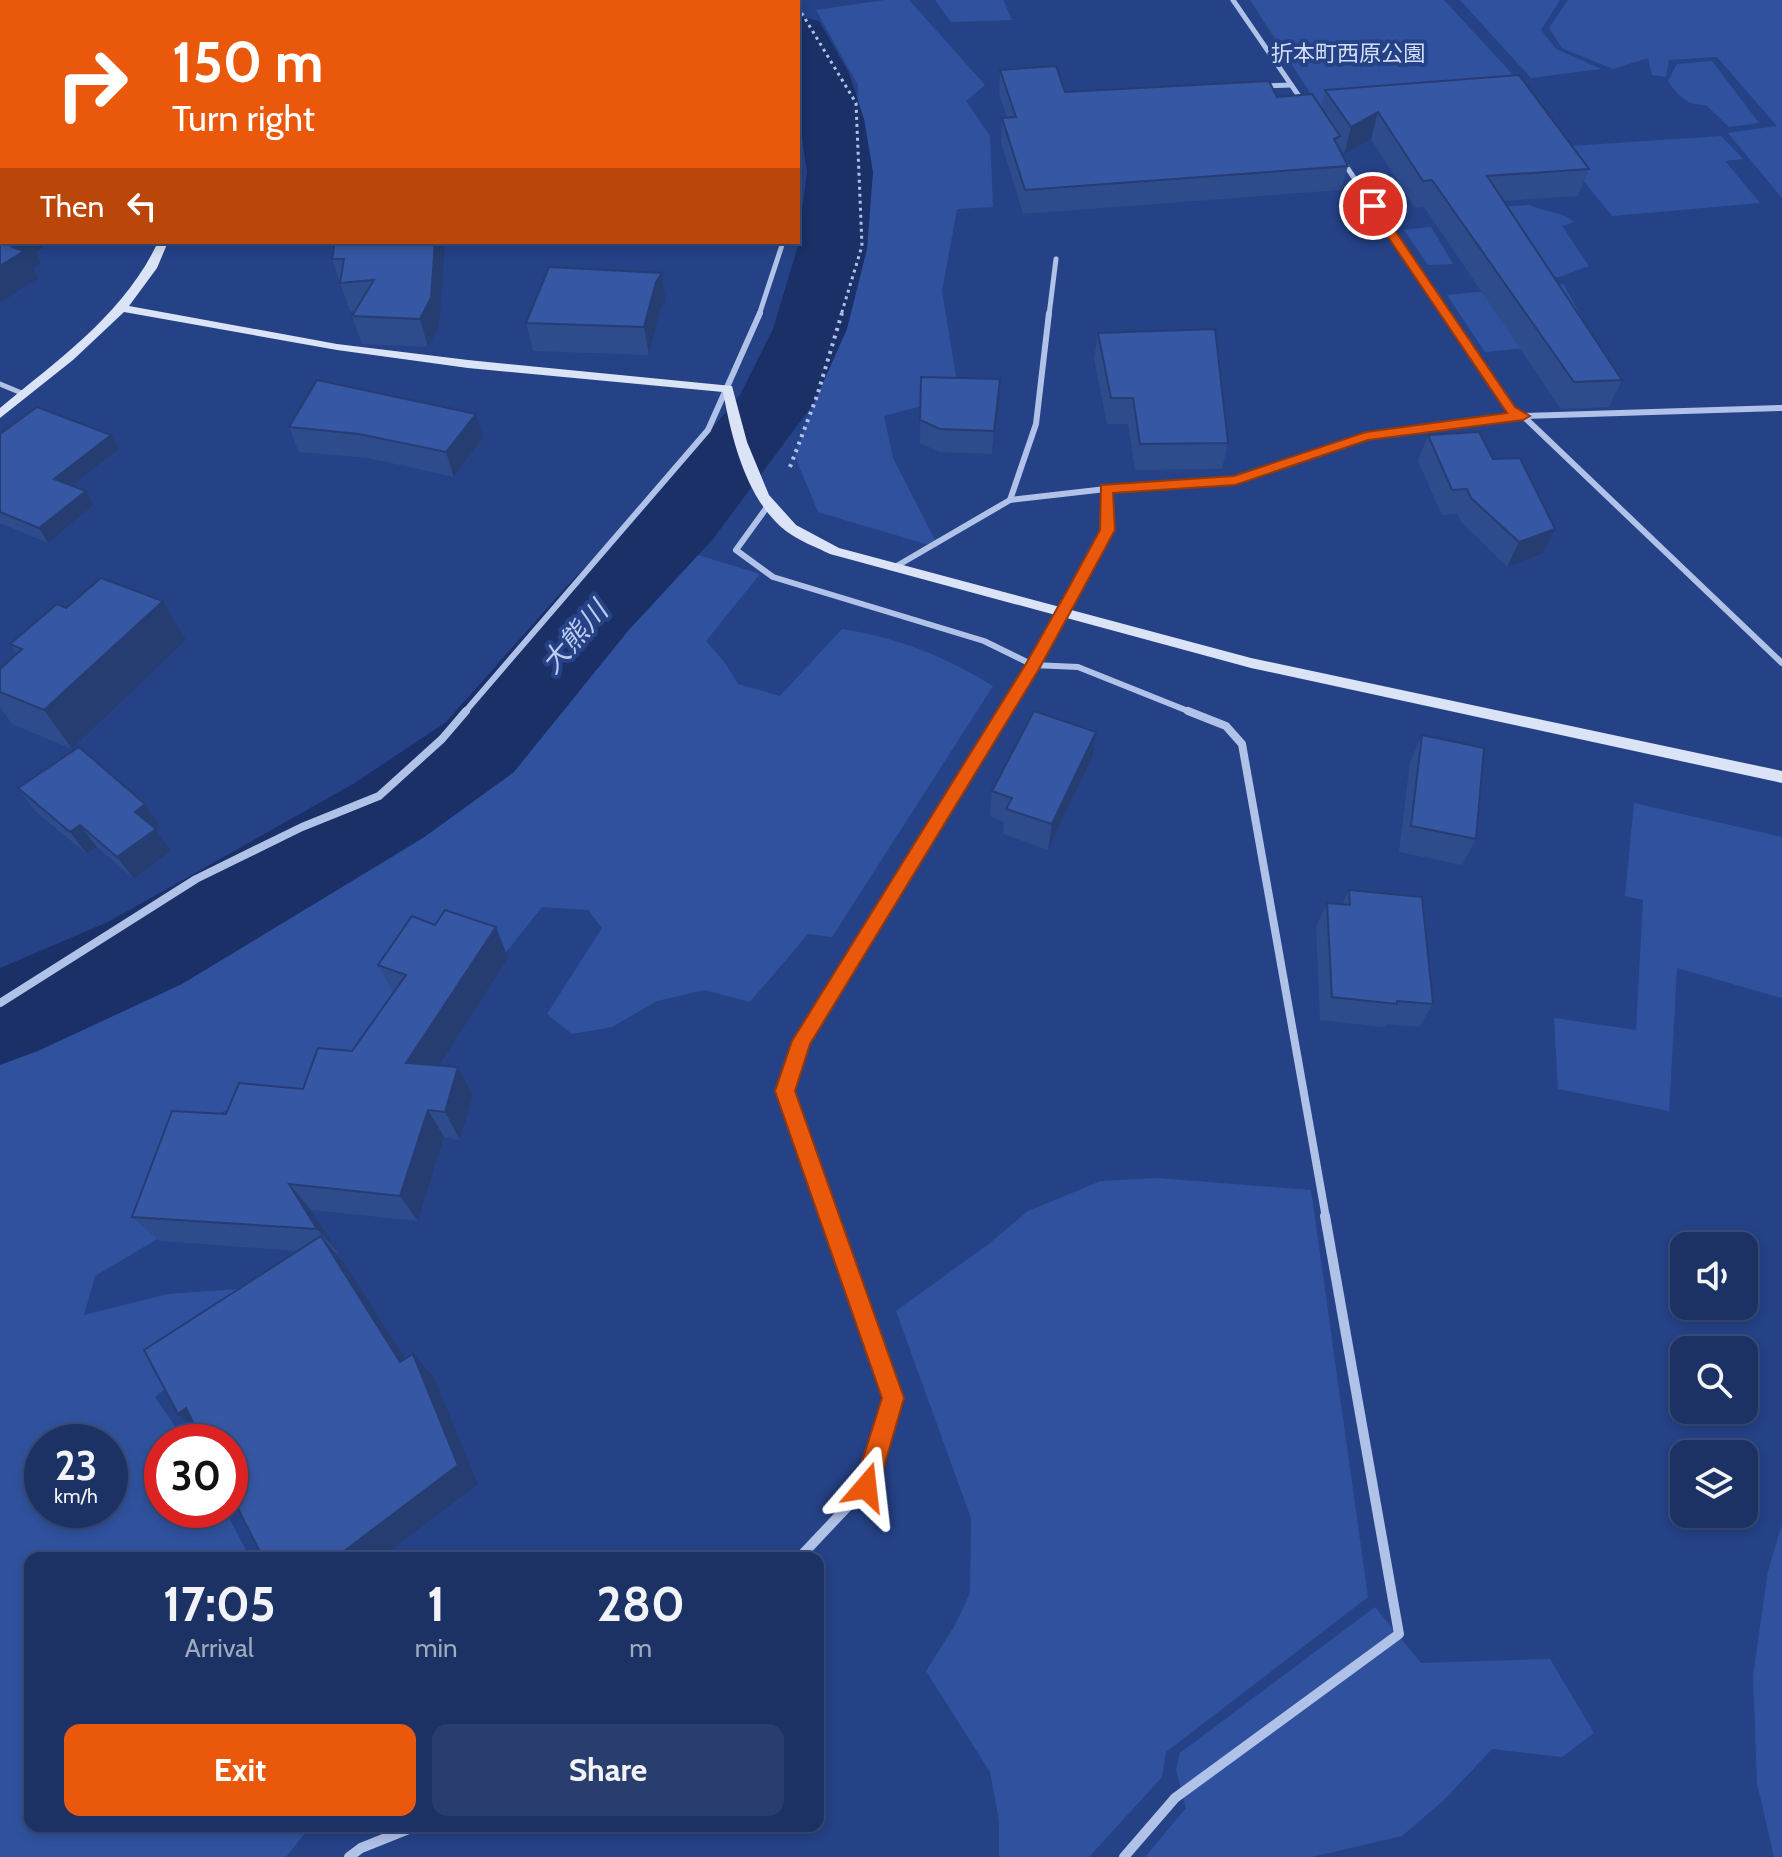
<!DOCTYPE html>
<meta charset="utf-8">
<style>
body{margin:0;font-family:Cabin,"Noto Sans JP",sans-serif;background:#293e6e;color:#f1f3f6;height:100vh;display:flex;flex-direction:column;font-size:30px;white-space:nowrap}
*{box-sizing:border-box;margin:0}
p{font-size:26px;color:#a0aabf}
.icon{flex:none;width:44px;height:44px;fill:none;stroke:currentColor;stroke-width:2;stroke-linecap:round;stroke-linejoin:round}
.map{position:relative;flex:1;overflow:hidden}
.drawer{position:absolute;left:24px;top:1552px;width:800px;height:280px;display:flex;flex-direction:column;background:#1c3265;border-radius:16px;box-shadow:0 4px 12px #0003,0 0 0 2px #3a4d79}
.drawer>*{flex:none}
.hud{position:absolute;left:0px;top:0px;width:800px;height:244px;box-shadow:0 4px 12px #0003,0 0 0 2px #3a4d79;background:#ea580c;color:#fff;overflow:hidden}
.controls{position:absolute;left:1670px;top:1232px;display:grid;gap:16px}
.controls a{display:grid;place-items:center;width:88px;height:88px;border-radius:16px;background:#1c3265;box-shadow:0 4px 12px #0003,0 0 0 2px #3a4d79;font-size:40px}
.speed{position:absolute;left:24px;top:1424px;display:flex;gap:16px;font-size:40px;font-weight:700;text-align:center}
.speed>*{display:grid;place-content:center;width:104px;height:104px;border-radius:50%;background:#1c3265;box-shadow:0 4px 12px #0003,0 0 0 2px #3a4d79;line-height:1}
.speed small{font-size:20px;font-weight:400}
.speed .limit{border:12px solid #d22;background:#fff;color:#111}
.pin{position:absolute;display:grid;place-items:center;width:68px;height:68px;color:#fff;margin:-34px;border:4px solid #fff;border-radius:50%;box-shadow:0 2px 8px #0007}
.me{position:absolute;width:88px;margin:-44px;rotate:17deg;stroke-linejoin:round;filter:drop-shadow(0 0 6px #0008)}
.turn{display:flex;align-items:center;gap:28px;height:168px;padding:0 40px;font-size:36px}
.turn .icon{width:104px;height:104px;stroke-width:2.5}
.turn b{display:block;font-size:56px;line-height:68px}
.then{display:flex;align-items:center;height:76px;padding:0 40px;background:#0003;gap:16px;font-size:30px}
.eta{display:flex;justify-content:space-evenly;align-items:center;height:136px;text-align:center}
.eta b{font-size:48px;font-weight:700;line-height:56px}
.button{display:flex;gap:16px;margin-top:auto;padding:16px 40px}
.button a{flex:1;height:92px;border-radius:16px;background:#ea580c;color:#fff;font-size:32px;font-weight:700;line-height:92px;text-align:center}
.button a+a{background:#293e6e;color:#f1f3f6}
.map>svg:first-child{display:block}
.green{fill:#30529e;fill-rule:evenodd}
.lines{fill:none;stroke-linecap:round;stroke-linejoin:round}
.river{fill:#1a3067;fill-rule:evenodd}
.path-far1{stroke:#b1c2e9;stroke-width:3;stroke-dasharray:3 4;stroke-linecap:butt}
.path{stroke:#b1c2e9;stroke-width:4;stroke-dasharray:3 5;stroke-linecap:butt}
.lane{stroke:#b1c2e9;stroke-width:5}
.street-far3{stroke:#b1c2e9;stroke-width:5}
.street-far2{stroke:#b1c2e9;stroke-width:6}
.street-far1{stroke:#b1c2e9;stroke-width:8}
.street{stroke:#b1c2e9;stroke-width:10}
.secondary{fill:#dbe3f7;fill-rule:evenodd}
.lane-bridge{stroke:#b1c2e9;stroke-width:5}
.wall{fill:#2e4b8c}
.shaded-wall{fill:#263d72}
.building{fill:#3657a3;stroke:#263d72;stroke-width:2}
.route{fill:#ea580c;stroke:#983908;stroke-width:2}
.labels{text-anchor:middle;stroke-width:8;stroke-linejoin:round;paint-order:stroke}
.far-park-label{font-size:22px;fill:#d4dff7;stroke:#254287}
.water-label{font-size:28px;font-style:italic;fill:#bcccf0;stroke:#254287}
</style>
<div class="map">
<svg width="1782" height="1857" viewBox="0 0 1782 1857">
<rect width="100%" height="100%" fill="#254287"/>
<!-- green -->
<g class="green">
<path d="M885,0H909L985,85L966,101L990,136L993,207L957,209L942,291L959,396L884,416L893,458L939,548L818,512L795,456L851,304L858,85L816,10Z"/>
<path d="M935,0H1003L1012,20L951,22Z"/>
<path d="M1250,0H1444L1526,89L1320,108Z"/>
<path d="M1460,0H1560L1541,30L1556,49L1601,69L1531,78Z"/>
<path d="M1568,0H1782V198L1728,133L1777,126L1717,57L1669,60L1666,77L1652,75L1648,58L1613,69L1562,48L1549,28Z"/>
<path d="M1712,61L1759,123L1729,127L1706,105C1687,105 1679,97 1668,81L1677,64Z"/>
<path d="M1721,136L1743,159L1725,161L1760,203L1612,216L1556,147Z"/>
<path d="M1530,205C1543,212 1564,212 1574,222L1562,226L1589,266L1559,277L1536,278L1459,209Z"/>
<path d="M1431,227L1453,264L1428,265L1404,230Z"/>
<path d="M1563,284L1595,341L1485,352L1447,295Z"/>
<path d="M668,546L760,574L706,641L725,663L738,684L780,696L842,629C897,637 946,657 993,686L832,937L808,934L750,1002L704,990L657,1001L612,1027L572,1034L547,1014L602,928L588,910L542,907L491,971L338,1116L224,1111L184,1134L159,1238L95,1276L84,1315L168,1294L239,1289L285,1296L155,1397L186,1442H162V1510H225L250,1558H30V1826H311L286,1857H0V1008L149,938L383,803L472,742L539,660L608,610ZM42,1442H110V1510H42Z"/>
<path d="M1634,803L1782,837V998L1677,968L1669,1111L1558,1089L1554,1018L1636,1030L1643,900L1625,896Z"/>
<path d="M1157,1178L1311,1190L1368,1597L1166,1752L1162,1777L1089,1857H999V1820L990,1772L926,1671L955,1625L970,1593L971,1518L896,1311L990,1243L1028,1211L1101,1181Z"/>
<path d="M1782,1524V1857H1774L1757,1783L1753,1676L1768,1571Z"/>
<path d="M1375,1607L1421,1663L1550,1659L1594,1733L1562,1757L1492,1749L1444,1800L1402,1836L1312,1857H1145L1186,1808L1176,1770L1180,1753Z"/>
</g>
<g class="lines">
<!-- river -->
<path class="river" d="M798,16L819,21L849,73L864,119L873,172L867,249L847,329L814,403L713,539L628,631L514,772L423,838L182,984L38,1051L0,1065V968L108,922L353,784L446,722L566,587L653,499L740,395L773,329L797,249L807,172L798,112Z"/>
<!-- path-far1 -->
<path class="path-far1" d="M798,7L856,103L862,246L841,315"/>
<!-- path -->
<path class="path" d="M790,467L817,396L842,313"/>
<!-- lane -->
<g class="lane">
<path d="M0,384L24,394"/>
<path d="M1075,589L1108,530L1106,489"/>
</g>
<!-- street-far3 -->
<g class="street-far3">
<path d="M1233,0L1303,102"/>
<path d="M1261,86L1291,85"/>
<path d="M1342,160L1446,315"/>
<path d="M759,315L783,242"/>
<path d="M1049,315L1056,259"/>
</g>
<!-- street-far2 -->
<g class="street-far2">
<path d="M1445,313L1510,410L1523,416L1782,663"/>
<path d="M1010,500L1036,424L1049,313"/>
<path d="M770,503L736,550L773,577L984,641L1033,665L1003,713"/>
<path d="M895,567L1010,500L1106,489L1235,480L1366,436L1523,416L1782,408"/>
<path d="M1033,665L1078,667L1193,713"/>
<path d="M464,713L708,430L760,313"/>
</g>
<!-- street-far1 -->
<g class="street-far1">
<path d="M1188,711L1226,726L1242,744L1326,1218"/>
<path d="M0,1003L196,879L302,827L379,796L442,739L466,711"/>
<path d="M830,1218L785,1091L801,1041L1005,711"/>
</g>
<!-- street -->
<g class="street">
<path d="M799,1558L866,1487L893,1398L829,1216"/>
<path d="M349,1857L361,1848L416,1826"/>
<path d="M1124,1857L1175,1798L1399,1634L1325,1216"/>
</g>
<!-- secondary -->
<g class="secondary">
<path d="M65,0H73L74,2H66Z"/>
<path d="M158,242H168L157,268L129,306L337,344L468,360L732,386L747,442L769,495L796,525L839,548L1251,658L1782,771V783L1251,668L830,554C816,547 799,541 786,531C746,500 732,439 723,392L468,368L337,350L124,312L73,360L0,418V408C60,358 124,314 158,242Z"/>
</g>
<!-- lane-bridge -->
<path class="lane-bridge" d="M1033,665L1075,589"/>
</g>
<!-- wall -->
<g class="wall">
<path d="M1000,70L1065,92L1277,97L1321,108L1325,90L1589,169L1578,196L1503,201L1622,380L1609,407L1561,409L1424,207L1415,208L1371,139L1344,154L1338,145L1348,166L1341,190L1023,214L1001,142L1002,118H1007L999,93Z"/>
<path d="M335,242L439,327L428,347L362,344L352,316L355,311H350L332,259Z"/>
<path d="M662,273L666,301L660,310L649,355L533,351L526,323Z"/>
<path d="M1098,333L1228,443L1222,469L1135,470L1128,424H1107L1094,359Z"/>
<path d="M921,377L1000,379L992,454L939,452L920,443Z"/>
<path d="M289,427L483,438L454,477L368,458L299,452Z"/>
<path d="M0,434L119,449L72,486L94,505L48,543L0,523Z"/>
<path d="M1428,435L1493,459L1543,554L1507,567L1461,522L1457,514L1442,515L1418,461Z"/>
<path d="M163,601L186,640L72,749L12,724L0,707V669L17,654L10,644L66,608Z"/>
<path d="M1422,735L1476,839L1462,865L1399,852L1410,762Z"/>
<path d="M1092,758L1048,850L1003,834L1004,822L990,816L992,791Z"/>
<path d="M18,788L145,804L160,826L156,830L171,851L134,879L97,847L87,854L35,811Z"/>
<path d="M1349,890L1433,1004L1419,1027L1386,1024L1384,1027L1320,1020L1316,927L1327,903L1343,904Z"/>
<path d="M435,925L496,927L508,958L439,1066L458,1067L473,1096L460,1140L444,1137L418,1221L311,1210L339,1253H336L345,1264L405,1359L413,1354L434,1377L478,1484L299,1251L160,1241L132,1217L226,1114L303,1089L352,1051L393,992L378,965Z"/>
</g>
<!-- shaded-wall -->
<g class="shaded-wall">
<path d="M1378,112L1371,139L1344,154L1351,127Z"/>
<path d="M18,242H42V248L36,252L41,263L33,269L38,278L0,303V266L12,247Z"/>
<path d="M435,242H445L439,327L428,347L420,319Z"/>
<path d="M662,273L666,301L660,310L649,355L644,327L656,282Z"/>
<path d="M1000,379L999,402L992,454L994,431Z"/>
<path d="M476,414L483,438L454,477L446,452Z"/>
<path d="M111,435L119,449L63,493L54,479Z"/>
<path d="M86,491L94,505L48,543L39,528Z"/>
<path d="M1555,529L1543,554L1507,567L1519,542Z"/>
<path d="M163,601L186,640L72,749L44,710Z"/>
<path d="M1096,732L1092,758L1048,850L1052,824Z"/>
<path d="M145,804L160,826L156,830L171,851L134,879L117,857L135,812Z"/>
<path d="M80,825L97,847L87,854L70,832Z"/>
<path d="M496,927L508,958L423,1091L406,1063Z"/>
<path d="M458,1067L473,1096L460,1140L445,1112Z"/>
<path d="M428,1110L444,1137L418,1221L400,1196Z"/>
<path d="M289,1184L311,1210L339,1253L317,1229Z"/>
<path d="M321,1236L345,1264L422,1385L400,1362Z"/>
<path d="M413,1354L434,1377L478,1484L381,1558H335Z"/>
<path d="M186,1408L209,1435L178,1414Z"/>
</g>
<!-- building -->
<g class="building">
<path d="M396,0H527L528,2H397Z"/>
<path d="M586,0H626L627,2H564Z"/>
<path d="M1056,66L1065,92L1269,81L1277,97L1312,94L1340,136L1334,139L1348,166L1025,190L1002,118L1016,117L1000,70Z"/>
<path d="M1519,75L1589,169L1487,176L1622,380L1574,382L1432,180L1423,181L1378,112L1351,127L1325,90Z"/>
<path d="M0,139H2V242H19L12,247L24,251L0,266Z"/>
<path d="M335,242H435L431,298L420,319L352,316L374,280L340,283L344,259H332Z"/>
<path d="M549,267L662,273L656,282L644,327L526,323Z"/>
<path d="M1215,329L1228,443L1140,444L1133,398H1111L1098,333Z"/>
<path d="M921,377L1000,379L994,431L940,429L920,420Z"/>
<path d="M317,380L476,414L446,452L359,434L289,427Z"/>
<path d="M37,407L111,435L54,479L86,491L39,528L0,512V434Z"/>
<path d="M1479,432L1493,459L1520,458L1555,529L1519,542L1471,498L1467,489L1452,490L1428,435Z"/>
<path d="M101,578L163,601L44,710L0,692V669L22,649L10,644L57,604L66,608Z"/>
<path d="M1034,711L1096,732L1052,824L1006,809L1012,798L992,791Z"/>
<path d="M1422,735L1484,748L1476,839L1411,826Z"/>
<path d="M79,747L145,804L135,812L156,829L117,857L80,825L70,832L18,788Z"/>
<path d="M1349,890L1422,897L1433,1004L1397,1001V1004L1332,997L1327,903L1350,905Z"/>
<path d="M445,910L496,927L406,1063L458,1067L445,1112L428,1110L400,1196L289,1184L317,1229L132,1217L172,1111L226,1114L239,1083L303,1089L318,1048L352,1051L406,975L378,965L412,916L435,925Z"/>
<path d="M321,1236L400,1362L413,1354L458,1465L335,1558H263L230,1493V1442H203L186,1408L178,1414L144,1350Z"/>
</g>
<!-- route -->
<path class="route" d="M1369,204H1377L1515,407L1530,416L1523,420L1368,440L1235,485L1113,493L1115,530L1083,589L1039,669L810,1044L795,1091L904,1398L878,1487L874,1496L866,1499L858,1496L854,1487L882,1398L775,1091L792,1041L1027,662L1068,589L1100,530L1101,485L1234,476L1366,432L1507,413L1367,206Z"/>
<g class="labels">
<!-- far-park labels -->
<g class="far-park-label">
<text x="1348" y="61">折本町西原公園</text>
</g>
<!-- water labels -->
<g class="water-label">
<text transform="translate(574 637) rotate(-49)" y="10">大熊川</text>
</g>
</g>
</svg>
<div class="controls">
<a><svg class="icon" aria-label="sound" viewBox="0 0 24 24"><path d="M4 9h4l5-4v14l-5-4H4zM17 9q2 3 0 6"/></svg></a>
<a><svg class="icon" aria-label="search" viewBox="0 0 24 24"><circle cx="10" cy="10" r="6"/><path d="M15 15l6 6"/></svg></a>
<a><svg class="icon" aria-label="layers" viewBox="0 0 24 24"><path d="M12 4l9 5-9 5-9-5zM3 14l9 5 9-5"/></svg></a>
</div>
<div class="speed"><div>23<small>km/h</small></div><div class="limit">30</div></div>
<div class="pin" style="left:1373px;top:206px;background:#d93025"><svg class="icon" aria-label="arrive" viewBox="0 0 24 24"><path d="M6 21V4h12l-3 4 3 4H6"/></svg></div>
<svg class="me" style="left:866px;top:1487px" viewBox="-20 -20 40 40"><path d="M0-17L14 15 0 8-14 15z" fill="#ea580c" stroke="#fff" stroke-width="4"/></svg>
<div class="hud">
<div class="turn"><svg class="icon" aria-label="right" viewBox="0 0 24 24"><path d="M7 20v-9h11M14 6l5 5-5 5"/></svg><div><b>150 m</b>Turn right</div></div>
<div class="then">Then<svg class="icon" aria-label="left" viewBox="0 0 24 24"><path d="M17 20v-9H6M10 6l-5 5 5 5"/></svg></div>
</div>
<section class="drawer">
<div class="eta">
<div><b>17:05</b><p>Arrival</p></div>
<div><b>1</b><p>min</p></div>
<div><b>280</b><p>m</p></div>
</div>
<div class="button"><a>Exit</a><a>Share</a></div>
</section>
</div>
